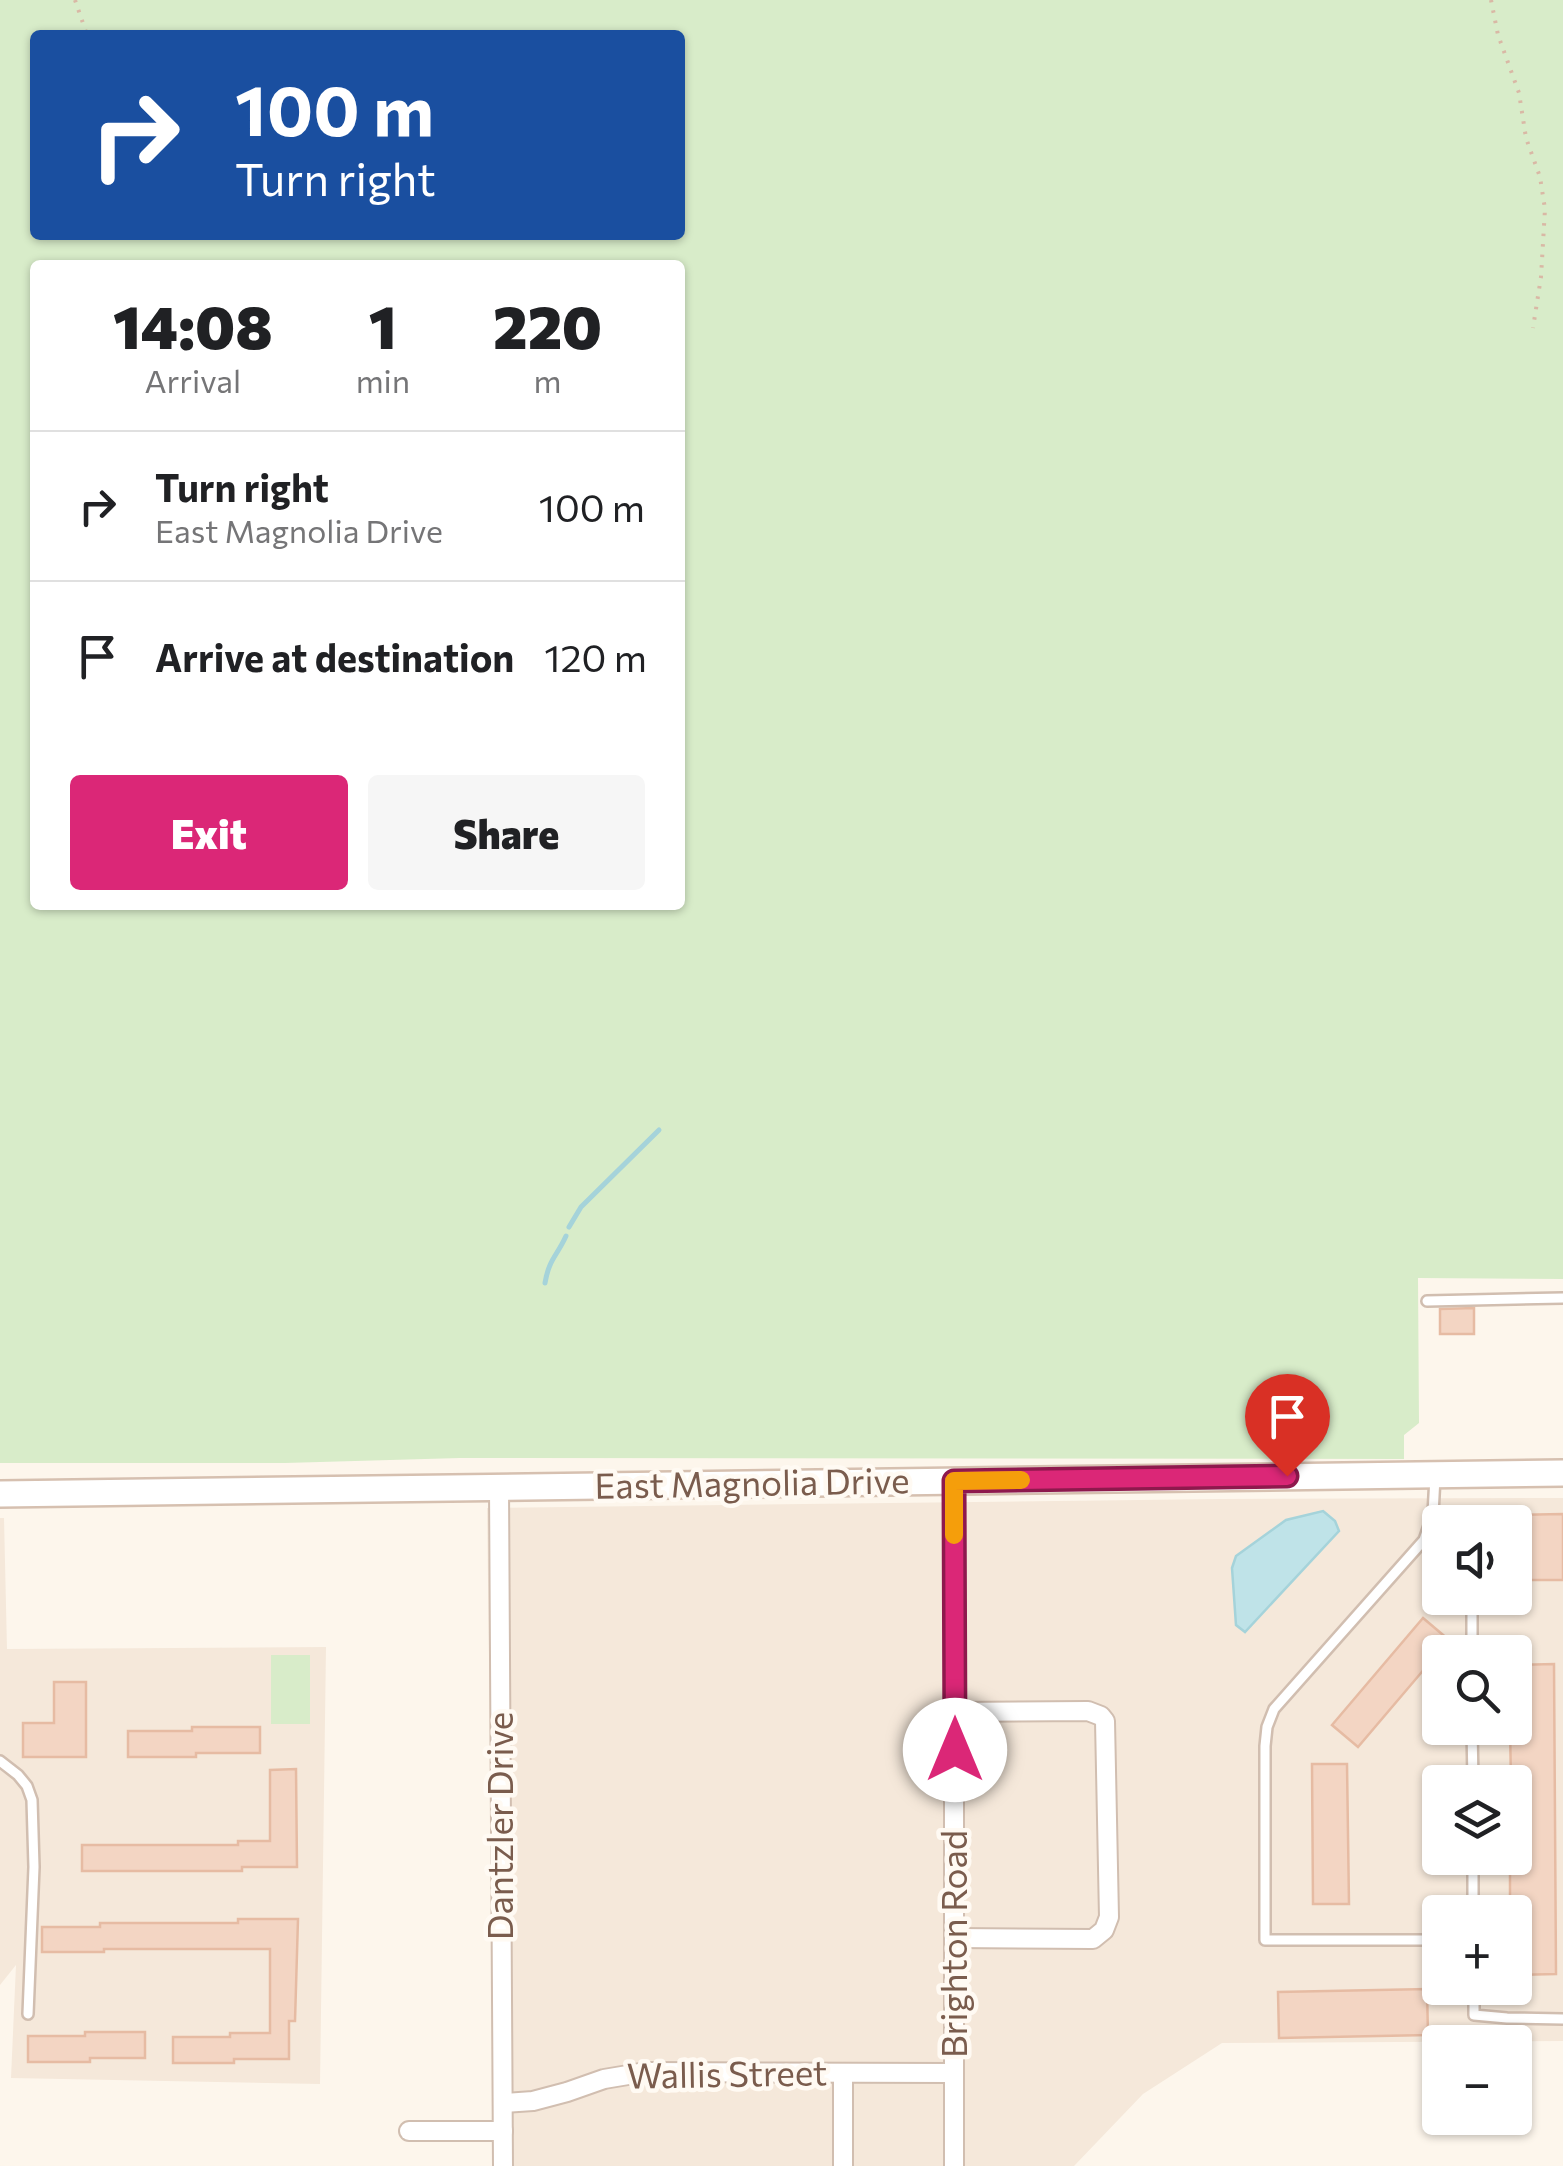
<!DOCTYPE html>
<meta charset="utf-8">
<style>
body{margin:0;font-family:Commissioner,sans-serif;background:#f6f6f6;color:#202124;height:100vh;display:flex;flex-direction:column;font-size:38px;white-space:nowrap}
*{box-sizing:border-box;margin:0}
p{font-size:32px;color:#757577}
.icon{flex:none;width:55px;height:55px;fill:none;stroke:currentColor;stroke-width:2;stroke-linecap:round;stroke-linejoin:round}
.map{position:relative;flex:1;overflow:hidden}
.side{position:absolute;left:30px;top:260px;width:655px;height:650px;display:flex;flex-direction:column;background:#fff;border-radius:10px;box-shadow:0 2px 8px #0004}
.side>*{flex:none}
.banner{position:absolute;left:30px;top:30px;width:655px;height:210px;border-radius:10px;box-shadow:0 2px 8px #0004;background:#1a4fa0;color:#fff;overflow:hidden}
.controls{position:absolute;left:1422px;top:1505px;display:grid;gap:20px}
.controls a{display:grid;place-items:center;width:110px;height:110px;border-radius:10px;background:#fff;box-shadow:0 2px 8px #0004;font-size:50px}
.pin{position:absolute;display:grid;place-items:center;width:85px;height:85px;color:#fff;margin:-102px -42px;border-radius:50% 50% 50% 0;rotate:-45deg;box-shadow:0 0 10px #0007}
.pin .icon{rotate:45deg}
.me{position:absolute;width:110px;margin:-55px;rotate:0deg;stroke-linejoin:round;filter:drop-shadow(0 0 8px #0008)}
.turn{display:flex;align-items:center;gap:35px;height:210px;padding:0 40px;font-size:45px}
.turn .icon{width:130px;height:130px;stroke-width:2.5}
.turn b{display:block;font-size:70px;line-height:85px}
.eta{display:flex;justify-content:space-evenly;align-items:center;height:170px;text-align:center}
.eta b{font-size:60px;font-weight:800;line-height:70px}
.action{display:flex;gap:20px;margin-top:auto;padding:20px 40px}
.action a{flex:1;height:115px;border-radius:10px;background:#db2777;color:#fff;font-size:40px;font-weight:800;line-height:115px;text-align:center}
.action a+a{background:#f6f6f6;color:#202124}
ul{padding:0;list-style:none}
li{display:flex;align-items:center;gap:30px;height:150px;padding:0 40px;border-top:2px solid #e0e0e0}
li div{flex:1}
li b{display:block;font-size:38px}
li em{font-style:normal}
.map>svg:first-child{display:block}
.residential{fill:#f5e8da;fill-rule:evenodd}
.green{fill:#d8ecc9;fill-rule:evenodd}
.water{fill:#bfe3e8;stroke:#a5d3da;stroke-width:2.5}
.lines{fill:none;stroke-linecap:round;stroke-linejoin:round}
.stream{stroke:#a5d3da;stroke-width:5}
.building{fill:#f3d5c3;stroke:#e6bba3;stroke-width:2.5}
.service-casing{stroke:#d1beb0;stroke-width:14}
.minor-casing{stroke:#d1beb0;stroke-width:22}
.secondary-casing{stroke:#d6c0b0;stroke-width:30}
.path{stroke:#d9b8a5;stroke-width:4;stroke-dasharray:2.5 8;stroke-linecap:butt}
.service{stroke:#fff;stroke-width:9}
.minor{stroke:#fff;stroke-width:18}
.secondary{stroke:#fff;stroke-width:25}
.route-casing{stroke:#8e194d;stroke-width:25}
.route{stroke:#db2777;stroke-width:18}
.slow{stroke:#f59e0b;stroke-width:18}
.labels{text-anchor:middle;stroke-width:9;stroke-linejoin:round;paint-order:stroke}
.street-label{font-size:35px;fill:#7a5c4d;stroke:#fffaf3}
</style>
<div class="map">
<svg width="1563" height="2166" viewBox="0 0 1563 2166">
<rect width="100%" height="100%" fill="#fdf6ec"/>
<!-- residential -->
<g class="residential">
<path d="M1563,1498V2041L1222,2043L1143,2094L1074,2166H496L487,1508L1220,1499ZM1440,1522H1515V1598H1440ZM1440,1652H1515V1728H1440ZM1440,1782H1515V1858H1440ZM1440,1912H1515V1988H1440Z"/>
<path d="M0,1518H4L7,1649L326,1647L320,2084L11,2078L16,1965L0,1985Z"/>
</g>
<!-- green -->
<g class="green">
<path d="M0,0H1563V1279L1418,1278L1419,1423L1404,1435V1459L460,1458L285,1463H0ZM680,35V235H35V35ZM35,265H680V905H35Z"/>
<rect x="271" y="1655" width="39" height="69"/>
</g>
<!-- water -->
<path class="water" d="M1323,1511L1335,1521L1339,1531L1245,1632L1236,1625L1232,1568L1236,1556L1286,1520Z"/>
<g class="lines">
<!-- stream -->
<g class="stream">
<path d="M569,1227L581,1207L659,1130"/>
<path d="M545,1283C549,1259 557,1256 566,1236"/>
</g>
</g>
<!-- building -->
<g class="building">
<path d="M1474,1308V1334H1440V1309Z"/>
<path d="M1563,1514V1580H1515V1515Z"/>
<path d="M1423,1618L1449,1640L1358,1747L1332,1725Z"/>
<path d="M1554,1664L1556,1974L1515,1975V1912H1510V1858H1515V1782H1511L1510,1728H1515V1665Z"/>
<path d="M54,1682H86V1757H23V1723H54Z"/>
<path d="M192,1727H260V1753H196V1757H128V1731H192Z"/>
<path d="M1312,1764H1347L1349,1904H1313Z"/>
<path d="M296,1769L297,1867H242V1871H82V1845H238V1841H270V1770Z"/>
<path d="M238,1919H298L295,2021H289V2059H234V2063H173V2037H230V2033H270V1949H104V1952H42V1927H100V1923H238Z"/>
<path d="M1427,1989L1428,2035L1279,2038L1278,1992Z"/>
<path d="M85,2032H145V2058H90V2062H28V2036H85Z"/>
</g>
<g class="lines">
<defs>
<g id="service">
<path d="M1427,1301L1563,1298"/>
<path d="M1435,1477L1433,1514L1424,1540L1274,1709L1267,1727L1265,1746V1940H1440"/>
<path d="M1472,1598V1652"/>
<path d="M1472,1728L1473,1782"/>
<path d="M0,1761L18,1775L27,1786L32,1800L34,1867L28,2014"/>
<path d="M1473,1858V1912"/>
<path d="M1474,1988V2015L1507,2018L1563,2019"/>
</g>
<g id="minor">
<path d="M499,1487L503,2166"/>
<path d="M955,1712L1088,1711L1101,1716L1105,1721L1109,1917L1104,1930L1093,1939L955,1938"/>
<path d="M503,2103L533,2101L567,2092L604,2079L646,2072L954,2073"/>
<path d="M409,2131H503"/>
<path d="M843,2166V2073"/>
<path d="M954,2166V1481"/>
</g>
<path id="secondary" d="M0,1494L1563,1473"/>
</defs>
<!-- service casing -->
<use href="#service" class="service-casing"/>
<!-- minor casing -->
<use href="#minor" class="minor-casing"/>
<!-- secondary casing -->
<use href="#secondary" class="secondary-casing"/>
<!-- path -->
<g class="path">
<path d="M75,0L86,32"/>
<path d="M1491,0L1498,35L1519,93L1526,138L1540,177L1545,209L1541,277L1533,328"/>
</g>
<!-- service -->
<use href="#service" class="service"/>
<!-- minor -->
<use href="#minor" class="minor"/>
<!-- secondary -->
<use href="#secondary" class="secondary"/>
</g>
<g class="lines">
<defs>
<path id="route" d="M955,1750L954,1481L1287,1476"/>
</defs>
<!-- route casing -->
<use href="#route" class="route-casing"/>
<!-- route -->
<use href="#route" class="route"/>
<!-- slow -->
<path class="slow" d="M954,1535V1481L1021,1480"/>
</g>
<g class="labels">
<!-- street labels -->
<g class="street-label">
<text transform="translate(752 1484) rotate(-1)" y="12">East Magnolia Drive</text>
<text transform="translate(501 1826) rotate(-90)" y="12">Dantzler Drive</text>
<text transform="translate(955 1944) rotate(-90)" y="12">Brighton Road</text>
<text transform="translate(727 2075) rotate(-1)" y="12">Wallis Street</text>
</g>
</g>
</svg>
<div class="controls">
<a><svg class="icon" aria-label="sound" viewBox="0 0 24 24"><path d="M4 9h4l5-4v14l-5-4H4zM17 9q2 3 0 6"/></svg></a>
<a><svg class="icon" aria-label="search" viewBox="0 0 24 24"><circle cx="10" cy="10" r="6"/><path d="M15 15l6 6"/></svg></a>
<a><svg class="icon" aria-label="layers" viewBox="0 0 24 24"><path d="M12 4l9 5-9 5-9-5zM3 14l9 5 9-5"/></svg></a>
<a>+</a>
<a>−</a>
</div>
<div class="pin" style="left:1287px;top:1476px;background:#d93025"><svg class="icon" aria-label="arrive" viewBox="0 0 24 24"><path d="M6 21V4h12l-3 4 3 4H6"/></svg></div>
<svg class="me" style="left:955px;top:1750px" viewBox="-20 -20 40 40"><circle r="19" fill="#fff"/><path d="M0-13L10 11 0 6-10 11z" fill="#db2777"/></svg>
<div class="banner">
<div class="turn"><svg class="icon" aria-label="right" viewBox="0 0 24 24"><path d="M7 20v-9h11M14 6l5 5-5 5"/></svg><div><b>100 m</b>Turn right</div></div>
</div>
<section class="side">
<div class="eta">
<div><b>14:08</b><p>Arrival</p></div>
<div><b>1</b><p>min</p></div>
<div><b>220</b><p>m</p></div>
</div>
<ul>
<li><svg class="icon" aria-label="right" viewBox="0 0 24 24"><path d="M7 20v-9h11M14 6l5 5-5 5"/></svg><div><b>Turn right</b><p>East Magnolia Drive</p></div><em>100 m</em></li>
<li><svg class="icon" aria-label="arrive" viewBox="0 0 24 24"><path d="M6 21V4h12l-3 4 3 4H6"/></svg><div><b>Arrive at destination</b></div><em>120 m</em></li>
</ul>
<div class="action"><a>Exit</a><a>Share</a></div>
</section>
</div>
